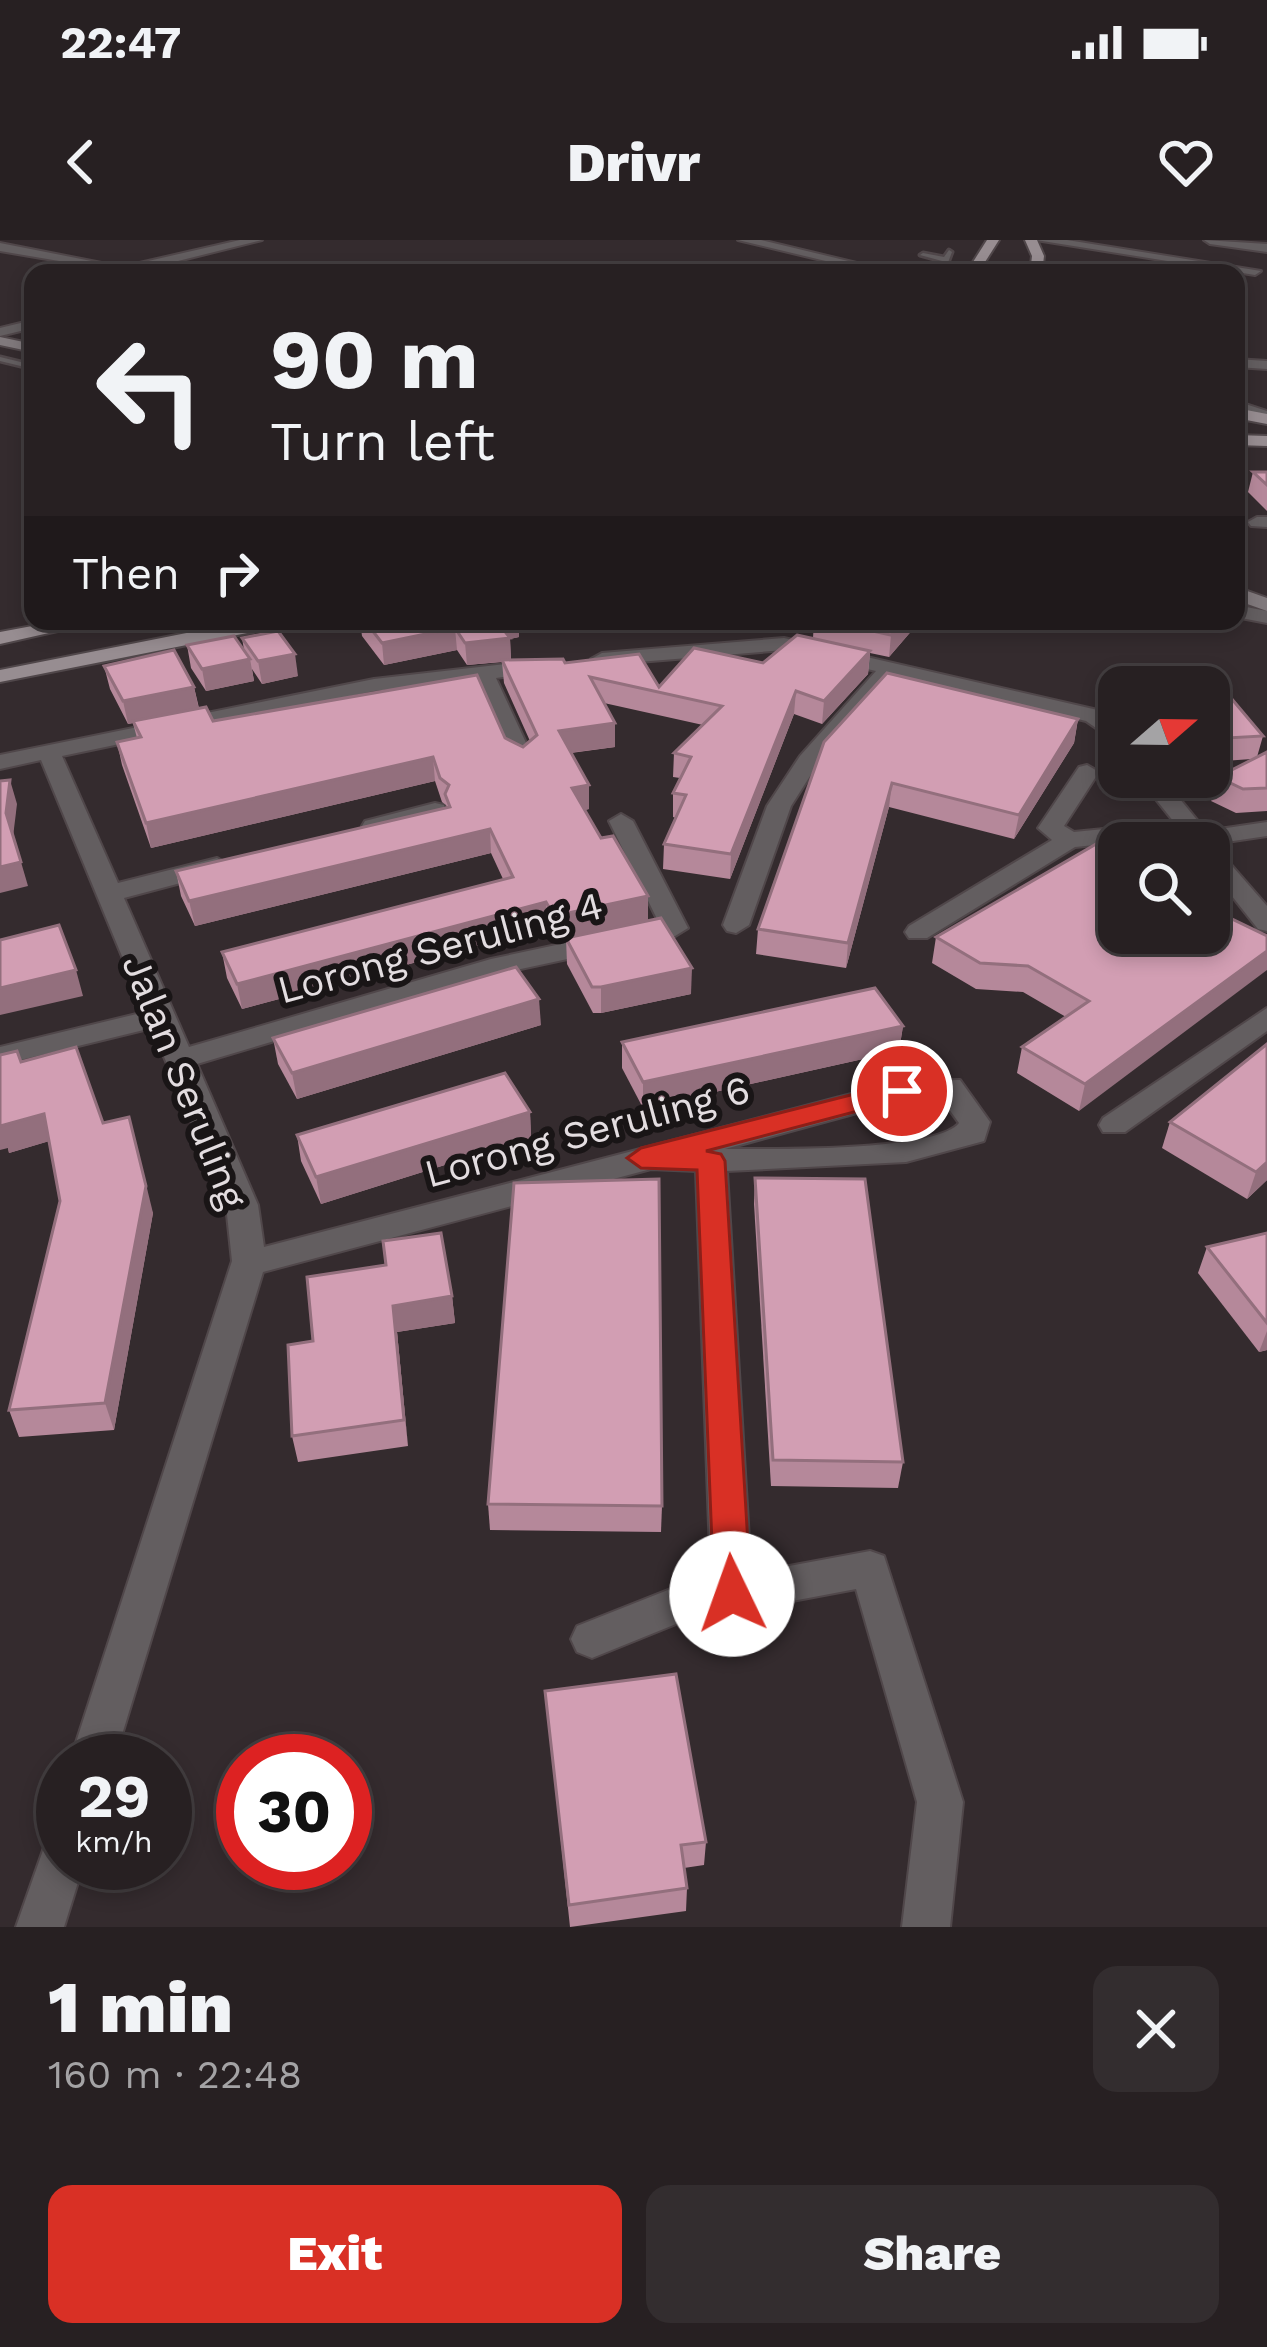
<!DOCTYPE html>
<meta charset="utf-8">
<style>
body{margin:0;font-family:"Work Sans",sans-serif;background:#332d2f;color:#f1f3f6;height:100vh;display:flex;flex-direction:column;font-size:45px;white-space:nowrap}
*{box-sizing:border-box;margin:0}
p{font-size:39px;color:#a4a3a5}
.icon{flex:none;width:66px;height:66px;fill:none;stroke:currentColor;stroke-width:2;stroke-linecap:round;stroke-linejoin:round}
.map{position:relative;height:1687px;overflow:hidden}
.drawer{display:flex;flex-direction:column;background:#272022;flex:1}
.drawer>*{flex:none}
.guide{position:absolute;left:24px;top:24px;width:1221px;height:366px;border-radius:24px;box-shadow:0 6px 18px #0003,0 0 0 3px #433e40;background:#272022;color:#f1f3f6;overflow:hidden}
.needle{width:78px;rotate:70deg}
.buttons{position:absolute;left:1098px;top:426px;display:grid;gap:24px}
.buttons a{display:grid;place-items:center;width:132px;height:132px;border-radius:24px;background:#272022;box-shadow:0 6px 18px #0003,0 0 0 3px #433e40;font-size:60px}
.speed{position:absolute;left:36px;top:1494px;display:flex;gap:24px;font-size:60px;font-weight:700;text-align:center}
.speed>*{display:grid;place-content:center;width:156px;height:156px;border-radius:50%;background:#272022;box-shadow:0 6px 18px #0003,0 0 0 3px #433e40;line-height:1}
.speed small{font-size:30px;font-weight:400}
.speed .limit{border:18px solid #d22;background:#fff;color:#111}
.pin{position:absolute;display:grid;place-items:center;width:102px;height:102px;color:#fff;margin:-51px;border:6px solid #fff;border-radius:50%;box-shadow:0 3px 12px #0007}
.me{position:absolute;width:132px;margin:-66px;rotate:357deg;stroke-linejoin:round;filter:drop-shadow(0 0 9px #0008)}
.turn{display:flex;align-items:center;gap:42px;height:252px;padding:0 48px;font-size:54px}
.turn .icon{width:156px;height:156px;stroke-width:2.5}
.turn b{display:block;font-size:84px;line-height:102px}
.then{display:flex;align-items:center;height:114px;padding:0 48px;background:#0003;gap:24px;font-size:45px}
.round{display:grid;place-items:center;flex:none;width:126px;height:126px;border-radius:24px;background:#332d2f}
.summary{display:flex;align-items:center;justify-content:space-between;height:204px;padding:0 48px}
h1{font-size:72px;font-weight:800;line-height:90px}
.action{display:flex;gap:24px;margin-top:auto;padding:24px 48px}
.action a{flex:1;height:138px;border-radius:24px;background:#d93025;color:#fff;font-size:48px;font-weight:800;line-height:138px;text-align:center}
.action a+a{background:#332d2f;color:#f1f3f6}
.status{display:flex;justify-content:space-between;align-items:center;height:84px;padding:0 60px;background:#272022;direction:ltr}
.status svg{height:33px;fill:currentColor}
header{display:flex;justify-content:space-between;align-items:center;height:156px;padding:0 48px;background:#272022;font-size:54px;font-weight:800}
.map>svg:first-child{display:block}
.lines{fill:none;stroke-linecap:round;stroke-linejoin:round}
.service-casing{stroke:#50474a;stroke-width:5}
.minor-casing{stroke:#50474a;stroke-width:4}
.secondary-casing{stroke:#50474a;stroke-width:4}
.primary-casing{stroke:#50474a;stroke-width:4}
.service{fill:#635e60;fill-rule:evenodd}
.minor{fill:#635e60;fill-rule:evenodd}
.secondary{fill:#80797c;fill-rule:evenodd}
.primary{fill:#978d91;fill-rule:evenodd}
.wall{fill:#b5889a}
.shaded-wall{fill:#936f7d}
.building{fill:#d29eb3;stroke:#936f7d;stroke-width:3}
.route{fill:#d93025;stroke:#8d1f18;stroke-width:3}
.labels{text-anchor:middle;stroke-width:12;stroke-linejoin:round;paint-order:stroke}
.street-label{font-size:39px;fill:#e3dde0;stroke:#191516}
</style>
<div class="status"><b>22:47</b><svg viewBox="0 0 49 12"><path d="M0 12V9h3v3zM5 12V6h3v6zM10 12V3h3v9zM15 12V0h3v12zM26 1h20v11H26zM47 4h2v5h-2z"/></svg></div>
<header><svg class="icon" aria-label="back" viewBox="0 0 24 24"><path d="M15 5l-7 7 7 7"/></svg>Drivr<svg class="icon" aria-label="heart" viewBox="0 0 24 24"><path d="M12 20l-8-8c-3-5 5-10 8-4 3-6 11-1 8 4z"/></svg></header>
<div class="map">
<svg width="1267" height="1687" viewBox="0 0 1267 1687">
<rect width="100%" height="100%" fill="#342b2e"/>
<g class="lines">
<defs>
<g id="service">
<path d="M949,10L952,12L944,33H936L942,21L920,15L923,13L944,17Z"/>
<path d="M0,117L33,125V129L0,121Z"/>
</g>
<g id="minor">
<path d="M240,0H262L130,33L0,11V3L122,27Z"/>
<path d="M738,0H761L865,25L859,29Z"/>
<path d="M1036,0H1067L1261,31L1255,35Z"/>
<path d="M1204,0L1267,4V12L1210,4Z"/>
<path d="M33,80V88L0,96V88Z"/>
<path d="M1236,119L1267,121V129L1236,127Z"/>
<path d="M1236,161L1267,171V181L1236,171Z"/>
<path d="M1257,277H1267V287L1251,286L1248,282Z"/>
<path d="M1236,365L1267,371V383L1236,377Z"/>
<path d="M784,398L1102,471L1119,486V504L1086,481L896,436L817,525L791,566L749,685L736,693L727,691L723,685L767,566L800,516L876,431L784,410L602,425L591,419L602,413Z"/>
<path d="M542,420L549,422V430L496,438L534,520L522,527L510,520L476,440L374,451L62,516L118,643L217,618L230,626L226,631L124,658L189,807L491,719L659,683L609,581L621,574L633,581L688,688L675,696L507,732L197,824L258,965L264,1007L901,841L960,840L990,882L984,901L906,922L727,931L751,1333L870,1311L884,1316L963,1562L950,1687H902L917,1562L856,1349L681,1382L592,1418L577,1412L571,1399L577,1386L678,1346L711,1340L696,931L651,929L263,1032L114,1521H70L232,1021L226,965L152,788L0,825V807L145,772L41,520L0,529V515L374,439ZM941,858L959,883C936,912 768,909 725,909L901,861Z"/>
<path d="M1087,525L1099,532L1064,586L1074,592L1174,582L1138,537H1162L1206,591L1267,582V596L1213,604L1267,666V691L1258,689L1209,627V603H1189L1184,596L1075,607L927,698H909L905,692L909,686L1052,600L1038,588L1079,527Z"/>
<path d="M435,563L444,565V575L374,593L362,586L365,581Z"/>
<path d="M1267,768V791L1125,892H1103L1099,885L1103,878Z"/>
<path d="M63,1592V1623H84L64,1687H16L47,1599Z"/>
</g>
<g id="secondary">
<path d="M0,97L33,104V112L0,105Z"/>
<path d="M1236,347L1267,358V371L1236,360Z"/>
</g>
<g id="primary">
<path d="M987,0H999L978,33H966Z"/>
<path d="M1025,0H1037L1044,16L1042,33H1030L1032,16Z"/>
<path d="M1236,168L1267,174V184L1236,178Z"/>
<path d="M1236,195L1267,196V206L1236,205Z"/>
<path d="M59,381H102L0,404V392Z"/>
<path d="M247,381H288L278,387L0,442V430Z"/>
</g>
</defs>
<!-- service casing -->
<use href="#service" class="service-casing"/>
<!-- minor casing -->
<use href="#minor" class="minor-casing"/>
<!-- secondary casing -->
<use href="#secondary" class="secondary-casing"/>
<!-- primary casing -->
<use href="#primary" class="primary-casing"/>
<!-- service -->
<use href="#service" class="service"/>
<!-- minor -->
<use href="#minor" class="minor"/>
<!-- secondary -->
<use href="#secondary" class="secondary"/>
<!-- primary -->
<use href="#primary" class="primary"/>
</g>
<!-- wall -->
<g class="wall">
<path d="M1253,232H1267V271L1248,252Z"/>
<path d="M360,381H518L519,397L510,399L511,420L565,423L659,447L763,423L813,398L814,381H920L889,417L870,413L868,434L822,484L794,474L730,639L663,629L664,604L676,578L673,577V553L680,538L673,537L674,513L703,485L604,463L615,483V507L571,513L589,569L585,570L601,598L648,656V681L555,701L547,687L242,769L227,738L222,712L503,639L491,613L195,686L181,656L176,631L447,568L446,565L442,562L435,541L151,608L122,525L117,502L137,498L133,483L128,484L110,449L104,426L194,447L199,468L213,481L505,498L523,507L530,501L504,443L502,422L467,425L457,410L384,425L362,396Z"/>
<path d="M242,398L298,436L262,444L252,429L254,441L206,451L191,428L187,405L244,410Z"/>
<path d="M1209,460L1263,496L1257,517L1267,512V571L1236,573L1211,561L1218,537L1252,519L1209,522Z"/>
<path d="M1078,479L1074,503L1014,599L889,567L846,728L756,714L758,689L824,502Z"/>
<path d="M1119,603L1209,693L1079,871L1017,833L1022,807L1066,777L1023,752L976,749L932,723L936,697Z"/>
<path d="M566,698L691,754L601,773H593L567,724Z"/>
<path d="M541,785L297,859L278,824L273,798Z"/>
<path d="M903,786L899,811L643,868L622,828V802Z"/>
<path d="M1267,804V940L1247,959L1162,908L1170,882Z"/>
<path d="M21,822L103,883L153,973L114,1190L19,1197L9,1170L60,961L49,901L9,913L8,908Z"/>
<path d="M530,872L531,898L321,964L301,921L297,895Z"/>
<path d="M755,938L903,1222L898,1248L771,1246L754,964Z"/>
<path d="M1267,993V1110L1259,1112L1198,1033L1207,1007Z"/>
<path d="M452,1056L455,1083L397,1092L408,1206L298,1222L292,1196L313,1101Z"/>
<path d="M488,1264L662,1266L661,1292L490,1290Z"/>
<path d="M545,1451L706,1602L704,1625L684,1628L687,1648L686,1671L570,1687Z"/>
</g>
<!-- shaded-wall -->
<g class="shaded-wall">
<path d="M496,381H518L519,397L510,399L511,421L467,425L465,403Z"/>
<path d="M904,381H920L889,417L891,395Z"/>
<path d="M455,388L457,410L384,425L382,403Z"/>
<path d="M870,411L868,434L822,484L824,461Z"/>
<path d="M295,414L298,436L262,444L258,421Z"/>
<path d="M250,419L254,441L206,451L202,429Z"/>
<path d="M194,447L199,470L128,484L123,461Z"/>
<path d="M796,451L794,474L730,639L731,614Z"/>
<path d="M1078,479L1074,503L1014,599L1019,575Z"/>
<path d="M615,483V507L560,514L559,491Z"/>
<path d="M433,517L435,541L151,608L146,583Z"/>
<path d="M10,540L17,564L13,597L6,573Z"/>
<path d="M892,543L889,567L846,728L848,703Z"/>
<path d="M589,545V569L573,572L572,548Z"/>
<path d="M490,589L491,613L195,686L189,661Z"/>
<path d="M21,622L28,646L0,653V627Z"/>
<path d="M648,656V681L555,701L554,676Z"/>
<path d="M546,662L547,687L242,769L237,744Z"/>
<path d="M1267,711V730L1079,871L1085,844Z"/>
<path d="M692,728L691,754L601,773V747Z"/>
<path d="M76,730L83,756L0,775V748Z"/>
<path d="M539,759L541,785L297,859L292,833Z"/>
<path d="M903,786L899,811L643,868V842Z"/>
<path d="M530,872L531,898L321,964L316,937Z"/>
<path d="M44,874L53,900L9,913L8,908L0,910V886Z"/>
<path d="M136,903L153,973L114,1190L105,1163Z"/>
<path d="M1267,922V940L1247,959L1256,932Z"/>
<path d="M452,1056L455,1083L397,1092L408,1206L393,1066Z"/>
<path d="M1267,1091V1110L1259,1112Z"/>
</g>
<!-- building -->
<g class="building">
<path d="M1253,232H1267V245Z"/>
<path d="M365,381H497L510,398L465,403L455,388L382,403Z"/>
<path d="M828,381H904L891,395Z"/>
<path d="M278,391L295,414L258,421L242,398Z"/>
<path d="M797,395L870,411L824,461L796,451L731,614L664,604L686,555L673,553L691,517L674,513L722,466L590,437L615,483L559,491L589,545L572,548L601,598L613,596L648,656L554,676L546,662L237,744L222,712L513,637L490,589L189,661L176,631L450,567L445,554L449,545L440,538L433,517L146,583L117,502L141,497L133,481L206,467L213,481L477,435L505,498L523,507L537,495L502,420L563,419L565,423L639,414L659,447L694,408L763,423Z"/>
<path d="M234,396L250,419L202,429L187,405Z"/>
<path d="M174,410L194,447L123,461L104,426Z"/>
<path d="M887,433L1078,479L1019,575L892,543L848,703L758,689L824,502Z"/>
<path d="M1231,458L1263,496L1209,499V460Z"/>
<path d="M1267,512V548L1243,549L1218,537Z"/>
<path d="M10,540L6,573L21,622L0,627V541Z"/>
<path d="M1122,589L1150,603H1119V693H1209V668L1267,696V711L1085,844L1022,807L1089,761L1028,726L980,723L936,697Z"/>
<path d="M661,678L692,728L601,747H592L566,698Z"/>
<path d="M59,685L76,730L0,748V700Z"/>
<path d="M516,727L539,759L292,833L273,798Z"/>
<path d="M875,748L903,786L643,842L622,802Z"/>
<path d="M1267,804V922L1256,932L1170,882Z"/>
<path d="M76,807L103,883L129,877L146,946L105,1163L9,1170L60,961L44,874L0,886V815L17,811L21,822Z"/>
<path d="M505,833L530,872L316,937L297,895Z"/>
<path d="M755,938L865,939L903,1222L773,1220Z"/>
<path d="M659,939L662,1266L488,1264L514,943Z"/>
<path d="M441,993L452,1056L393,1066L404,1180L292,1196L288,1105L313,1101L307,1037L386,1025L383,1001Z"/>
<path d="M1267,993V1083L1207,1007Z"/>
<path d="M676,1434L706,1602L681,1605L687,1648L569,1665L545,1451Z"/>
</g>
<!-- route -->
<path class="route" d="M902,842L911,844V857L706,911L721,914L725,921L751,1354L745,1366L732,1371L719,1366L714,1354L697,930L641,928L627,918L641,908Z"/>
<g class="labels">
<!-- street labels -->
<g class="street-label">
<text transform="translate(440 707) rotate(-15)" y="14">Lorong Seruling 4</text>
<text transform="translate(185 841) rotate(68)" y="14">Jalan Seruling</text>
<text transform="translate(587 891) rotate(-15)" y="14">Lorong Seruling 6</text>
</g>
</g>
</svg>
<div class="buttons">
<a><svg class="needle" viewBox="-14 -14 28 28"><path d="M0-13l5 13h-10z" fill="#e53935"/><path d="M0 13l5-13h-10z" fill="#a4a3a5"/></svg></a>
<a><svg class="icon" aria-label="search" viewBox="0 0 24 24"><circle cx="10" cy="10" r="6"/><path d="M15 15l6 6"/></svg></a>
</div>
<div class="speed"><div>29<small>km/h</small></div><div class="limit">30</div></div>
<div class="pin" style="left:902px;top:851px;background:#d93025"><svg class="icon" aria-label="arrive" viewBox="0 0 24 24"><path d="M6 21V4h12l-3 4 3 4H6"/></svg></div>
<svg class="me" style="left:732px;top:1354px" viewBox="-20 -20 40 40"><circle r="19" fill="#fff"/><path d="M0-13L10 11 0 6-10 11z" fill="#d93025"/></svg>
<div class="guide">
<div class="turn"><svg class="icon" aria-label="left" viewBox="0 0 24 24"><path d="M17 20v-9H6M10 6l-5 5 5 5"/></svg><div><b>90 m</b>Turn left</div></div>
<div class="then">Then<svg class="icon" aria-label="right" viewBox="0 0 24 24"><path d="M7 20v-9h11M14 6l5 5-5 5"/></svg></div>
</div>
</div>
<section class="drawer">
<div class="summary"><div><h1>1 min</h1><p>160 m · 22:48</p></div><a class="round"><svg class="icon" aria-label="close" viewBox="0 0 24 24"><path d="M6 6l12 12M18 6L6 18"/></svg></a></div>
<div class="action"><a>Exit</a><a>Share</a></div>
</section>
